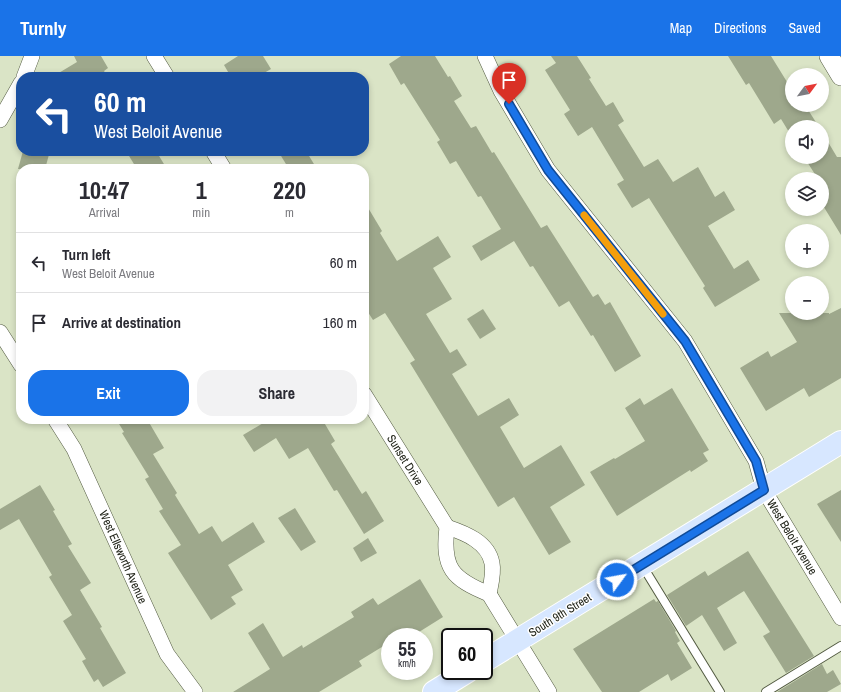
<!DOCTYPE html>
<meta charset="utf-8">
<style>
body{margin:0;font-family:"Archivo Narrow",sans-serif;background:#f2f2f3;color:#2b2b33;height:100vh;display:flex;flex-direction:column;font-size:15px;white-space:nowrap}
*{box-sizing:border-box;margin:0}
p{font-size:13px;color:#7c7c81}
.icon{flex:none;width:22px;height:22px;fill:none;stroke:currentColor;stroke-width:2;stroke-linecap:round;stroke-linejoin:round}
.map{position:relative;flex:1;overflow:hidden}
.details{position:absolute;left:16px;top:108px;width:353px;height:260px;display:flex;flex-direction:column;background:#fff;border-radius:16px;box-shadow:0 2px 6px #0003}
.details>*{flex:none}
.top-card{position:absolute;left:16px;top:16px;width:353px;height:84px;border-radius:16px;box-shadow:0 2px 6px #0003;background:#1a4fa0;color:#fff;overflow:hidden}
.needle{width:26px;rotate:58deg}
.buttons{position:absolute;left:785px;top:12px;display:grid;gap:8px}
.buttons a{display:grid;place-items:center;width:44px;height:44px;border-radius:50%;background:#fff;box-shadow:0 2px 6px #0003;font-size:20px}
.speed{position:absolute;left:381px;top:572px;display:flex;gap:8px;font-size:20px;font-weight:700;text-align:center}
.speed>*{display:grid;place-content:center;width:52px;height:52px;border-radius:50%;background:#fff;box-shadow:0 2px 6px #0003;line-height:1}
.speed small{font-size:10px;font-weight:400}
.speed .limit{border:2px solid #111;border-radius:6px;background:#fff;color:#111}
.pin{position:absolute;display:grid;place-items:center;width:34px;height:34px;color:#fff;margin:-41px -17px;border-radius:50% 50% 50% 0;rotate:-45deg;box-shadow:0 0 4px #0007}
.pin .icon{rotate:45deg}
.me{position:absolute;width:44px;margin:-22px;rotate:58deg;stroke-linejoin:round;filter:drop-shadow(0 0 3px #0008)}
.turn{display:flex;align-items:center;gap:14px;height:84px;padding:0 12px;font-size:18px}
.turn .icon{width:52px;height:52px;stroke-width:2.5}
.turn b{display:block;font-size:28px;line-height:34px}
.eta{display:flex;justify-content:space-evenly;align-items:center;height:68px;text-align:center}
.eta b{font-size:24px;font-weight:700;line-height:28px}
.button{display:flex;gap:8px;margin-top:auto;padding:8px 12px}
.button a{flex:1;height:46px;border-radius:16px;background:#1a73e8;color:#fff;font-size:16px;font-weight:700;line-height:46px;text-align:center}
.button a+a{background:#f2f2f3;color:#2b2b33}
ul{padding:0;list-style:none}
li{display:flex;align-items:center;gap:12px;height:60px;padding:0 12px;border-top:1px solid #e1e1e2}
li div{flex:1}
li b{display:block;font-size:15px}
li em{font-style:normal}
header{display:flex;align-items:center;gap:24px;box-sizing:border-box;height:56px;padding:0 20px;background:#1a73e8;color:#fff}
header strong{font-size:19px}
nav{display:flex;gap:22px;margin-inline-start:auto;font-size:14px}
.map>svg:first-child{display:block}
.building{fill:#9ea88c}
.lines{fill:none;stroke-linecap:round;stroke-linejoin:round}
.service-casing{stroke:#535b42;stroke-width:10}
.minor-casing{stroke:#535b42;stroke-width:16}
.tertiary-casing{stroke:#535b42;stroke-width:20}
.primary-casing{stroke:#fff;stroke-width:24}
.service{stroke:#fff;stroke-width:8}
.minor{stroke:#fff;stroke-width:15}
.tertiary{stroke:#fff;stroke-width:19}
.primary{stroke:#d7e7ff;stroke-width:22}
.route-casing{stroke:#114b97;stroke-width:10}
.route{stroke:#1a73e8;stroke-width:7}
.slow{stroke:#f59e0b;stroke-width:7}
.labels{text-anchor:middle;stroke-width:3;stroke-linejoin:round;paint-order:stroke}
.street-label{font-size:12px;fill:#212419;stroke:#fff}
</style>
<header>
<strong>Turnly</strong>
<nav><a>Map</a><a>Directions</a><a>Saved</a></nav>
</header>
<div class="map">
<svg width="841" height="636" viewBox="0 0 841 636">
<rect width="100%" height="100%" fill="#dae4c6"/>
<!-- building -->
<g class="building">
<path d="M74,0H101L108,12L104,15L108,21H52L77,6Z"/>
<path d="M238,0H263L271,13L257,21H231L224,9Z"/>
<path d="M401,0H435L448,21L450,20L462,40L454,45L471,72L476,70L492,97L494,96L541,172L547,169L593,241L598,238L605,249L610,246L641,300L615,316L593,279L591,280L569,245L559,251L533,210L530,211L514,185L481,205L472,190L501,173L481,140L478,141L456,105L450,108L437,86L440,84L404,27L401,29L389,8Z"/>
<path d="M551,0H577L591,22L589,23L606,50L613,46L624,65L618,69L644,111L658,103L673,126L698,111L715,141L724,135L735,154L708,170L734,213L748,204L760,224L715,251L703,232L705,230L649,142L632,152L617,128L624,124L592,71L578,80L564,58L570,54L545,14L556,7Z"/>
<path d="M728,0H771L792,34V49H805L819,71H792V81L781,63L774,68L749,27L746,29Z"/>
<path d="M822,76L837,101H841V179L822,148V123H818L804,101H822Z"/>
<path d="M23,95H50L45,113H18Z"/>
<path d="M126,95H156L167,113H137Z"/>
<path d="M278,95H306L317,113H289Z"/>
<path d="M364,145L382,175L380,177L397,205L438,180L451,201L433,212L452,243L426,258L450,297L457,293L467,309L452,318L478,360L509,342L519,359L500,371L524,412L561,389L585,429L550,451L571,486L549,499L514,441L498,451L410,307L415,304L385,257L373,264L364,250Z"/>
<path d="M841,252V322L809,341L804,332L766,355L740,312L768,295L771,301L797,286L779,257H829V258Z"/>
<path d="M483,253L496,273L480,283L467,263Z"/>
<path d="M672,332L709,394L703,397L708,405L691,416L690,414L617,460L590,416L614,402L615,403L645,385L625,352L640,342L644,349Z"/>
<path d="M116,363H147L164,392L153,398L177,437L175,439L199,478L212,470L222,486L253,466L265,486L228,509L243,534L231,541L236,548L211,564L168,497L181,489L159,455L163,453L145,423L149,421L122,377L124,376Z"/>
<path d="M270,363H322L335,385L331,388L362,438L366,435L384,465L364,478L337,434L334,435L308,392L289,403L276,382L254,396L243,379Z"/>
<path d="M40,429L55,454L53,455L72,488L68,490L91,527L80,534L102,571L100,572L126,617L103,631L98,623L94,626L82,605L86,603L63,565L72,559L49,521L52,519L19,463L0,474V453Z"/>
<path d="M841,434V486L817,448Z"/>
<path d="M295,452L316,486L301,495L278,462Z"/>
<path d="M368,482L377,497L361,506L353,492Z"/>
<path d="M748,495L814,600L786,617L763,580L770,576L744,535L717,552L737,587L724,595L702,559L686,570L667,539L705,515L708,520Z"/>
<path d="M420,523L443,561L411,581H390V586L359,605L362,610L319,636H233L270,613L248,577L263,567L283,601L302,589L303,592L354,561L351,556L373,542L378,549Z"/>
<path d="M654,543L656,546L658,545L676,575L675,576L680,585L677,587L692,612L671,625L668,618L639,636H602L573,593Z"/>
<path d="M822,608L827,618L833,614L841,628L827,636H777Z"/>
</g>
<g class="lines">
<defs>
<g id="service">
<path d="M642,509L720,636"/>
<path d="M766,636L841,590"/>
</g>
<g id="minor">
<path d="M154,0L167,21"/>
<path d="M485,0L501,35L548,114L685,285L756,405L764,434L841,562"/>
<path d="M24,21L32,0"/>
<path d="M0,64L21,27"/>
<path d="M213,95L224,113"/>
<path d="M0,276L21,309"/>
<path d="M364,338L447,471C442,512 452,523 489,538L549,636"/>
<path d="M55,363L74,393L167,598L195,636"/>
<path d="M447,471C465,477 488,486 492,507C494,517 491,528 489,538"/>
</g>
<path id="tertiary" d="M829,0L841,20"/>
<g id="primary">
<path d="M484,605L841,386"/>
<path d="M434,636L468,615"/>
</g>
</defs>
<!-- service casing -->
<use href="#service" class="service-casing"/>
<!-- minor casing -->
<use href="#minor" class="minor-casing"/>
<!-- tertiary casing -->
<use href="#tertiary" class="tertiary-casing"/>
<!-- primary casing -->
<use href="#primary" class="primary-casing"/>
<!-- service -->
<use href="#service" class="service"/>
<!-- minor -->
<use href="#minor" class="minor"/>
<!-- tertiary -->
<use href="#tertiary" class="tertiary"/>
<!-- primary -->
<use href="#primary" class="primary"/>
</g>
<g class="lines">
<defs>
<path id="route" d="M509,48L548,114L685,285L756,405L764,434L617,524"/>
</defs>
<!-- route casing -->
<use href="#route" class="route-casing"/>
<!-- route -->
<use href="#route" class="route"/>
<!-- slow -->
<path class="slow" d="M584,159L663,258"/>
</g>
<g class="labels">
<!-- street labels -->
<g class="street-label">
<text transform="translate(405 404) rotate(58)" y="4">Sunset Drive</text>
<text transform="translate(792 481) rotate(59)" y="4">West Beloit Avenue</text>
<text transform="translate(123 501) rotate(66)" y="4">West Ellsworth Avenue</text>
<text transform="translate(560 559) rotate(-32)" y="4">South 9th Street</text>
</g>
</g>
</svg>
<div class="buttons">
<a><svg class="needle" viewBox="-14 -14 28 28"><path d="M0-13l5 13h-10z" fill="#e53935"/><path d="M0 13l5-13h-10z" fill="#7c7c81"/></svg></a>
<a><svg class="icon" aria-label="sound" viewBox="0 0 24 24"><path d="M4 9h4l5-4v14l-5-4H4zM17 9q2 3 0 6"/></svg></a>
<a><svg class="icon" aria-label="layers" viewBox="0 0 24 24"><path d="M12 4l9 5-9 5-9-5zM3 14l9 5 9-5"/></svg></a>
<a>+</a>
<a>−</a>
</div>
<div class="speed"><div>55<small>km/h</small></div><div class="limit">60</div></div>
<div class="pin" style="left:509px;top:48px;background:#d93025"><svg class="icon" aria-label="arrive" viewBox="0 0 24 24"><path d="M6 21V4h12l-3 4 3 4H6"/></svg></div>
<svg class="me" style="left:617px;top:524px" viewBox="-20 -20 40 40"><circle r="17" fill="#1a73e8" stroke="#fff" stroke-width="3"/><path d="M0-11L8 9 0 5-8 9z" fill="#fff"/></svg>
<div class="top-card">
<div class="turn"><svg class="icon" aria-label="left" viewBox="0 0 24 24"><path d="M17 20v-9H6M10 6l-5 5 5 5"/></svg><div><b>60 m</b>West Beloit Avenue</div></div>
</div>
<section class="details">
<div class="eta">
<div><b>10:47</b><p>Arrival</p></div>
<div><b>1</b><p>min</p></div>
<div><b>220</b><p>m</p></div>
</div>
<ul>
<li><svg class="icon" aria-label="left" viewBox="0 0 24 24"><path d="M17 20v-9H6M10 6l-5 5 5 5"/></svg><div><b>Turn left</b><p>West Beloit Avenue</p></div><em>60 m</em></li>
<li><svg class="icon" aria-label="arrive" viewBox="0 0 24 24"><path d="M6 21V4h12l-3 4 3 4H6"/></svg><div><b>Arrive at destination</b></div><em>160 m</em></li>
</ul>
<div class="button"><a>Exit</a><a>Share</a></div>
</section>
</div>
